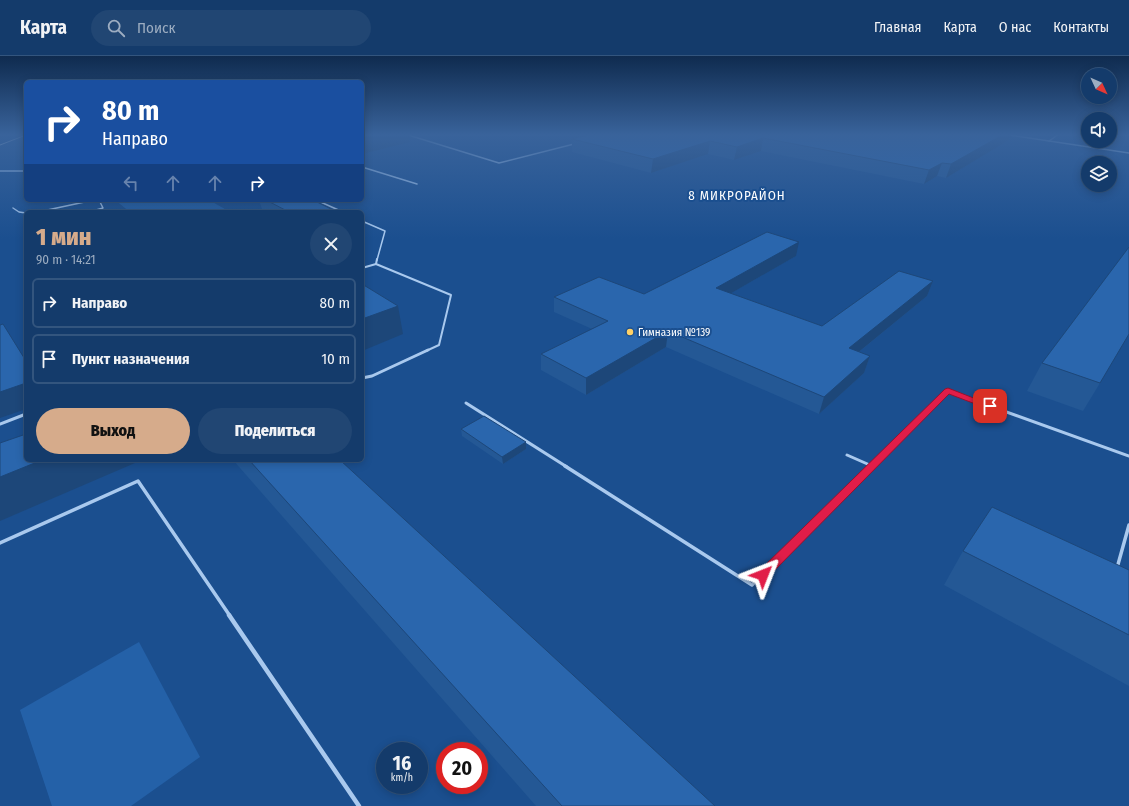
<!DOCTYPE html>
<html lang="ru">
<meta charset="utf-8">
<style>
body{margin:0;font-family:"Fira Sans Condensed",sans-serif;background:#214673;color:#f1f3f6;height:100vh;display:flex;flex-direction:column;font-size:15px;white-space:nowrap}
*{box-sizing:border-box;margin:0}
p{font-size:13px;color:#9dadc1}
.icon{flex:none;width:22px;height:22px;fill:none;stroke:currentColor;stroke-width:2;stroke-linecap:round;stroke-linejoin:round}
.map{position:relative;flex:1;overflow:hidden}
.details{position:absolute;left:24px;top:154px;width:340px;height:252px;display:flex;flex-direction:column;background:#143b6b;border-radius:6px;box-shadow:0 2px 10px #0003,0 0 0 1px #33557e}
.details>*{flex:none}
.guide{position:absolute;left:24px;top:24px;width:340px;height:122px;border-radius:6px;box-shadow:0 2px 10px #0003,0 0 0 1px #33557e;background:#1a4fa0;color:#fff;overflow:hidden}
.needle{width:26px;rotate:134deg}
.controls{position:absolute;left:1081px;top:12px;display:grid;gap:8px}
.controls a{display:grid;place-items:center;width:36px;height:36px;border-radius:50%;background:#143b6b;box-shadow:0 2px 10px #0003,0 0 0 1px #33557e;font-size:20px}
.speed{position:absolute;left:376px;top:686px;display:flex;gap:8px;font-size:20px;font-weight:700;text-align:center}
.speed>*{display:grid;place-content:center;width:52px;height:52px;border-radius:50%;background:#143b6b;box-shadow:0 2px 10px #0003,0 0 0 1px #33557e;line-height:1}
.speed small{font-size:10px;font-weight:400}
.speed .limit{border:6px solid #d22;background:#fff;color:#111}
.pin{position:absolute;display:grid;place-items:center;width:34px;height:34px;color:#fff;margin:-17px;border-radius:8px;box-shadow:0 2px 6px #0006}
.me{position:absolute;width:44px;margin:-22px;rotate:45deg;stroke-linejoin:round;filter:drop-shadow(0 0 3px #0008)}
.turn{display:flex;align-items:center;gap:14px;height:84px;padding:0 12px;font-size:18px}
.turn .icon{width:52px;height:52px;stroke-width:2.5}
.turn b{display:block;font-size:28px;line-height:34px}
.lanes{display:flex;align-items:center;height:38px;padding:0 12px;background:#0003;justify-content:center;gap:20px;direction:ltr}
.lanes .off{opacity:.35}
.round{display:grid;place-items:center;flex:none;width:42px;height:42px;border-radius:21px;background:#214673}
.headline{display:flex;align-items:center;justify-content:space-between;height:68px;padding:0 12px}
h1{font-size:24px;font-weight:800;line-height:30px;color:#d6ab8b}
.action{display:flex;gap:8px;margin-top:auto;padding:8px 12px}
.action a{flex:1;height:46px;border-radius:24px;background:#d6ab8b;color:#111;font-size:16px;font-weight:800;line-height:46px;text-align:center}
.action a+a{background:#214673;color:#f1f3f6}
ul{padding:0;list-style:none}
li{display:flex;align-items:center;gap:12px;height:50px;margin:0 8px 6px;padding:0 4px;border:2px solid #33557e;border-radius:6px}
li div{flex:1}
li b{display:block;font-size:15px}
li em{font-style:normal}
header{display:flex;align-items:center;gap:24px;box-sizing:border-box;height:56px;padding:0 20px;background:#143b6b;border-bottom:1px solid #33557e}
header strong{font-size:19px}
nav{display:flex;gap:22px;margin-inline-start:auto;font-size:14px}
.search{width:280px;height:36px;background:#214673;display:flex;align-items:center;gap:10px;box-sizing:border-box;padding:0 14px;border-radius:22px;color:#9dadc1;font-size:15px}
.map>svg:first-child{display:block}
.green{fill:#2461a8}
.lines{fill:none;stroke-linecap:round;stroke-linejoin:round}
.lane-far4{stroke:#a9c9ee;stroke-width:1.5}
.lane-far3{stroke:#a9c9ee;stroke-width:2}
.lane-far2{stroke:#a9c9ee;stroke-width:3}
.lane-far1{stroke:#a9c9ee;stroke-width:3.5}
.lane{stroke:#a9c9ee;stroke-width:4.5}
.tram{stroke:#fff;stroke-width:1}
.wall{fill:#245895}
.shaded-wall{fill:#1d4779}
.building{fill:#2a66ad;stroke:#1d4779}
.route{fill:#e11d48;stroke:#92132f}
.poi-dot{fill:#ffd166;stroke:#1b4f8f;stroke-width:1.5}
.labels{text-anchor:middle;stroke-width:4;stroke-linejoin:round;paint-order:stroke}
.far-poi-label{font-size:11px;fill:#fff;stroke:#1b4f8f;text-anchor:start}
.far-quarter-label{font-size:13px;letter-spacing:1px;fill:#fff;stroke:#1b4f8f}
</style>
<header>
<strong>Карта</strong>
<div class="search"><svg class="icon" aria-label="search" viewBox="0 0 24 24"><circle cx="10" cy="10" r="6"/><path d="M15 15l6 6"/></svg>Поиск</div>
<nav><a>Главная</a><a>Карта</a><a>О нас</a><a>Контакты</a></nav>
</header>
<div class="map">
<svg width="1129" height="750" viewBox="0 0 1129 750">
<rect width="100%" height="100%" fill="#1b4f8f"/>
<!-- green -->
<g class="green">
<path d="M115,144H209L230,156H130Z"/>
<path d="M139,586L200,701L131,750H52L20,654Z"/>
</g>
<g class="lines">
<!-- lane-far4 -->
<g class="lane-far4">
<path d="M405,78L499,107L574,88"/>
<path d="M1003,78L1129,97"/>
<path d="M1049,85L1059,78"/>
<path d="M362,111L417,128"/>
<path d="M0,115H26"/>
<path d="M316,144L343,156"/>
<path d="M13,152L19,156L26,157"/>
<path d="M38,156L94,144"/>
<path d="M89,156L103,152L99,144"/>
<path d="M362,165L385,175L377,204"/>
</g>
<!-- lane-far3 -->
<g class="lane-far3">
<path d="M377,203L376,208L451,239L439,289L426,295"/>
<path d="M362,212L376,208"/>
</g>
<!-- lane-far2 -->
<g class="lane-far2">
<path d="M362,322L372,320L428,294"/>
<path d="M466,347L567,411"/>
<path d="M0,368L26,358"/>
<path d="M847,399L872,410L948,335L1129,400"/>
<path d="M871,411L872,410"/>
</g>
<!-- lane-far1 -->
<g class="lane-far1">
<path d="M565,410L752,529L872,410"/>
<path d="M0,487L138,425L230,560"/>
<path d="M1117,512L1129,469"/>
</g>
<!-- lane -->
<path class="lane" d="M229,559L359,750"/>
<!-- tram -->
<path class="tram" d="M0,89L26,79"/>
</g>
<!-- wall -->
<g class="wall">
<path d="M592,78H1011L1009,84L946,122L937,120L924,128L761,95L734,104L708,98L651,117L572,96V83Z"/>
<path d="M259,144H313L337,156H263Z"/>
<path d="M796,200L731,237L822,270L933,225L927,240L859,296L870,300L864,317L819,358L666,291L586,339L541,314V298L592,273L554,256V241L644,238Z"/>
<path d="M1042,307L1100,327L1083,355L1027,335Z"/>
<path d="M461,373L526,386V393L503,408L462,380Z"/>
<path d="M233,404H340L715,750H536Z"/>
<path d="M963,495L1129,514V630L944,529Z"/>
</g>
<!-- shaded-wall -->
<g class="shaded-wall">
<path d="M368,78H409L410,86L362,98V79Z"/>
<path d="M1004,78H1011L1009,84L946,122L951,108Z"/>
<path d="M763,82L761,95L734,104L737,91Z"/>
<path d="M710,85L708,98L651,117L653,103Z"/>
<path d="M942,107L937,120L924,128L929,114Z"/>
<path d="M799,186L796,200L714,247L716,232Z"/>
<path d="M933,225L927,240L844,308L849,292Z"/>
<path d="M398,250L403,278L362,295V263Z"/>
<path d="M668,275L666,291L586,339V322Z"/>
<path d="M870,300L864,317L819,358L824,341Z"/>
<path d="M26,327V353L0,362V336Z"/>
<path d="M526,386V393L503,408L502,401Z"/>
<path d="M42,404H142L0,465V421Z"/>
</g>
<!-- building -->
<g class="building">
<path d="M592,78H1004L951,108L942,107L929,114L763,82L737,91L710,85L653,103L572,83Z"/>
<path d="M266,144H313L337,156H289Z"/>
<path d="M767,176L799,186L716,232L822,270L899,215L933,225L849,292L870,300L824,341L668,275L586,322L541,298L608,265L554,241L599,221L644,238Z"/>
<path d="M1129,191V278L1100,327L1042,307Z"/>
<path d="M362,228L398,250L362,263Z"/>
<path d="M3,268L26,305V327L0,336V269Z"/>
<path d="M484,360L526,386L502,401L461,373Z"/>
<path d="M26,378V404H42L0,421V387Z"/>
<path d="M249,404H340L715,750H562Z"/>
<path d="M992,451L1129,514V579L963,495Z"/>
</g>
<!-- sky -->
<linearGradient id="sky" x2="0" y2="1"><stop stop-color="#0f2b4f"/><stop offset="0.43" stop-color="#39639b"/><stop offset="1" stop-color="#39639b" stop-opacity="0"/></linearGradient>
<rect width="1129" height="183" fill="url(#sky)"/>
<!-- route -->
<path class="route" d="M948,332L994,350L993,352H986L949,338L767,522H759L757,519L759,515L945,333Z"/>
<!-- markers -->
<circle class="poi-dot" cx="630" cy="276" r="4"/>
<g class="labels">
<!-- far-poi labels -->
<g class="far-poi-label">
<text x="638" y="280">Гимназия №139</text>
</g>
<!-- far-quarter labels -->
<g class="far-quarter-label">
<text x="737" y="144">8 МИКРОРАЙОН</text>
</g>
</g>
</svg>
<div class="controls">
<a><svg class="needle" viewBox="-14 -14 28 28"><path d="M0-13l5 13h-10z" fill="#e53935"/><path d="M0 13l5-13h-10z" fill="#9dadc1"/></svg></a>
<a><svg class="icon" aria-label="sound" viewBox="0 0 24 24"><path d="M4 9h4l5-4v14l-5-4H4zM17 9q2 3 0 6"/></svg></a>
<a><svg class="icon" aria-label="layers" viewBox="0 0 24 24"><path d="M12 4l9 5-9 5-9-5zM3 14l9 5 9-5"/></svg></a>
</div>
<div class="speed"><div>16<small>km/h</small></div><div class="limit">20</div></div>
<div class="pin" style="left:990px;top:350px;background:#d93025"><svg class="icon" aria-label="arrive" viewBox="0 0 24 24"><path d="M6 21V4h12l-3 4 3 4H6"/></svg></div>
<svg class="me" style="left:763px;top:519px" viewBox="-20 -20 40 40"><path d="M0-17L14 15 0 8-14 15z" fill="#e11d48" stroke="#fff" stroke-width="4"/></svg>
<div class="guide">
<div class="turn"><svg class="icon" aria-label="right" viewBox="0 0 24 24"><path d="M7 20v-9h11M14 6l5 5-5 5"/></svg><div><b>80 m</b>Направо</div></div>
<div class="lanes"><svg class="icon off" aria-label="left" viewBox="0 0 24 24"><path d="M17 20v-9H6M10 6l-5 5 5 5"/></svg><svg class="icon off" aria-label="ahead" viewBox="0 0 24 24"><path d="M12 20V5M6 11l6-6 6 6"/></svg><svg class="icon off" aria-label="ahead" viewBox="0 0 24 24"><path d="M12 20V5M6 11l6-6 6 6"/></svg><svg class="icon" aria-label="right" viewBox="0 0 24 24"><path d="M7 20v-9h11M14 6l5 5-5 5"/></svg></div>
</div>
<section class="details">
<div class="headline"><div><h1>1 мин</h1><p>90 m · 14:21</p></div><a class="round"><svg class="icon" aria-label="close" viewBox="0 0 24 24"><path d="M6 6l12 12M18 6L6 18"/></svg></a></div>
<ul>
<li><svg class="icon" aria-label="right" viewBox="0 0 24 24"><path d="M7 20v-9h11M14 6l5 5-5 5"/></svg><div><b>Направо</b></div><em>80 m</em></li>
<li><svg class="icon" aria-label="arrive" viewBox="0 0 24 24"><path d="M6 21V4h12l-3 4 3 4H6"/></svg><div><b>Пункт назначения</b></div><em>10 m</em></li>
</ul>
<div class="action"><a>Выход</a><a>Поделиться</a></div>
</section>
</div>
